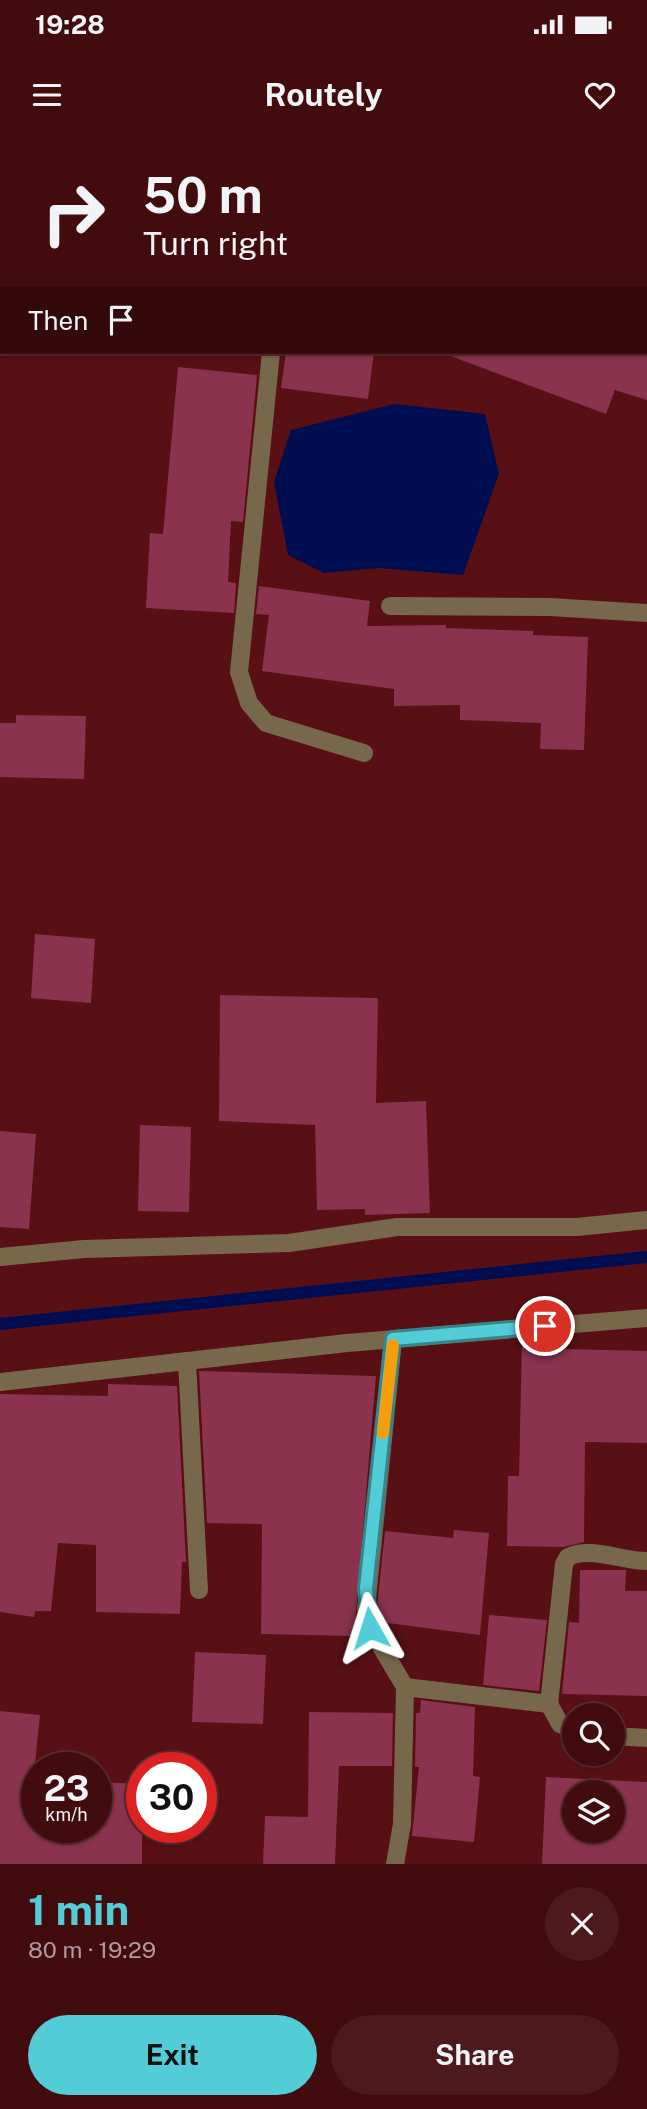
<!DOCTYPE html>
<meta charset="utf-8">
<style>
body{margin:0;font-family:"Public Sans",sans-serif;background:#4c1a1d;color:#f1f3f6;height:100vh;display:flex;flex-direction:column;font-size:26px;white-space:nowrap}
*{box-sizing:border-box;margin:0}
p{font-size:23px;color:#ae9b9e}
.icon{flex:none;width:38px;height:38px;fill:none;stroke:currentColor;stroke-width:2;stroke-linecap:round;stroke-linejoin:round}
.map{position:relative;height:1724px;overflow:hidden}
.panel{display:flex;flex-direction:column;background:#420c0f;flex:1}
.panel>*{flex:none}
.top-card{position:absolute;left:0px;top:0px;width:648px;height:214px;box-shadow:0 2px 5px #0004,0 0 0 2px #5a2c2f;background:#420c0f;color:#f1f3f6;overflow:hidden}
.buttons{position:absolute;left:562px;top:1563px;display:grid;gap:14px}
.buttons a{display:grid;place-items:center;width:63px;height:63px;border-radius:50%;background:#420c0f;box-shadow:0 2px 5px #0004,0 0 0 2px #5a2c2f;font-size:35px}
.speed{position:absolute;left:21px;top:1612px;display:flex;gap:14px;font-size:35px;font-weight:700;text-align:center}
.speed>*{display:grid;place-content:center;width:91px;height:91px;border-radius:50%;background:#420c0f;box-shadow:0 2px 5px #0004,0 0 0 2px #5a2c2f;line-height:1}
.speed small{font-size:18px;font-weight:400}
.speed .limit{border:10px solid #d22;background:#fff;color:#111}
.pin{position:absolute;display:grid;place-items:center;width:60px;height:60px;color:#fff;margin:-30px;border:4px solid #fff;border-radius:50%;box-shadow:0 2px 7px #0007}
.me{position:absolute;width:77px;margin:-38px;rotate:354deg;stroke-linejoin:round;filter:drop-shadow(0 0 5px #0008)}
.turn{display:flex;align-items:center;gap:24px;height:147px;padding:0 28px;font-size:32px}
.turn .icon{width:91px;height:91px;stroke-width:2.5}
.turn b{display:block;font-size:49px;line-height:60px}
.then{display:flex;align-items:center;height:66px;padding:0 28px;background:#0003;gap:14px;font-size:26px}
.round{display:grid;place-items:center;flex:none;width:74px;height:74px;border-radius:37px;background:#4c1a1d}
.head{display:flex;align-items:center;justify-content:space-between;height:119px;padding:0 28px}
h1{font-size:42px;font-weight:700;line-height:52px;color:#52ccd6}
.primary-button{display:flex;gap:14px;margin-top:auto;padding:14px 28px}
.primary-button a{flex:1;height:80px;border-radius:42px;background:#52ccd6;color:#111;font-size:28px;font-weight:700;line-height:80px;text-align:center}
.primary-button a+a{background:#4c1a1d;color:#f1f3f6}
.status{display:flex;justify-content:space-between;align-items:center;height:49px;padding:0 35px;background:#420c0f;direction:ltr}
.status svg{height:19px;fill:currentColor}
header{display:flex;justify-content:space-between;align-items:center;height:91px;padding:0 28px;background:#420c0f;font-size:32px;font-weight:700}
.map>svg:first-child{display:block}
.water{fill:#000e51}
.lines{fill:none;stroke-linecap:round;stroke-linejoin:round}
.stream{stroke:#000e51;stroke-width:12}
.building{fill:#8a324e;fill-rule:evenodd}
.lane{stroke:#77684b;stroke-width:18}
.street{stroke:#77684b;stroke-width:18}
.route-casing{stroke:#35858b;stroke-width:18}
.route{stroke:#52ccd6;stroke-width:12}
.slow{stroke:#f59e0b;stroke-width:12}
</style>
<div class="status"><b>19:28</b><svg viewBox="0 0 49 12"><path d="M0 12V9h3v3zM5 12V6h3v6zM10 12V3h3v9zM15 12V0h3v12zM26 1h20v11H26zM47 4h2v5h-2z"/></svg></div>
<header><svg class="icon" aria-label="menu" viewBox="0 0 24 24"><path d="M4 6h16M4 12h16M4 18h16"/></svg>Routely<svg class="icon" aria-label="heart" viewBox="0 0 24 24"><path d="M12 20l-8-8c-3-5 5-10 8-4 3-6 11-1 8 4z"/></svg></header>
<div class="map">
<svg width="647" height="1724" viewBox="0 0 647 1724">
<rect width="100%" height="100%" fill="#581014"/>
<!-- water -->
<path class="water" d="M394,264L485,274L499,334L463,435L379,428L324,433L288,415L274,342L291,290Z"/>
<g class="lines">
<!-- stream -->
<path class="stream" d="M0,1184L647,1117"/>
</g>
<!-- building -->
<g class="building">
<path d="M286,212H374L368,259L281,248Z"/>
<path d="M449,212H647V260L615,250L606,274L448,215Z"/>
<path d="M178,227L257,235L243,382L231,381L228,442L236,443L234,473L146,468L150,393L163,394Z"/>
<path d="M259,446L370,461L367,486L446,485V488L533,491V495L588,497L584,610L540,609L541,583L460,580V565L394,566V549L262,531L269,475L256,474Z"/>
<path d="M16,575L86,576L84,639L0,637V583H16Z"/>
<path d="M35,794L95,799L91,863L31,858Z"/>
<path d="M220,855L378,858L376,963L426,961L430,1073L365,1075V1069L317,1070L315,985L219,981Z"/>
<path d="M140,985L191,987L189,1072L138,1071Z"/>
<path d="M0,991L36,994L29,1089L0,1087Z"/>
<path d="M522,1200L563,1201V1209L647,1211V1303L585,1302L584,1402L563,1407L507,1406L508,1336H519Z"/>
<path d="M199,1231L376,1236L354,1496L261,1494L262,1384L207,1383Z"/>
<path d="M108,1244L177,1246L186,1422H182L180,1474L96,1472V1405L58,1403L51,1471H35L34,1477L0,1472V1254L108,1256Z"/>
<path d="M454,1390L489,1393L480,1495L380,1482L377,1468L385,1391L453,1398Z"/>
<path d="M580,1430H626L625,1451H647V1556L562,1554L569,1482L579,1483Z"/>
<path d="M489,1475L547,1480L539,1551L483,1545Z"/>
<path d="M195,1512L266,1515L263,1584L192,1582Z"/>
<path d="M421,1560L475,1567L473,1636L480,1637L474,1702L412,1696L419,1627H415L416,1573H420Z"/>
<path d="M0,1571L40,1575L30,1672L35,1673V1687H96V1642L142,1644V1724H0Z"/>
<path d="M309,1572L393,1573L392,1626H339L335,1724H263L265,1676L308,1677Z"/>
<path d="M546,1637L647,1642V1724H542ZM574,1652H612V1690H574Z"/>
</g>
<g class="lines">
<!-- lane -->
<g class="lane">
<path d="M116,2L117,0"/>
<path d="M304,2L305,0"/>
<path d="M271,212L239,532L249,563L266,583L364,613"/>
<path d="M390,466L550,467L647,473"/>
</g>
<!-- street -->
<g class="street">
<path d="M435,0L438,2"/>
<path d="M646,116L647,117"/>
<path d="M0,1117L84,1109L289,1103L397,1087H577L647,1080"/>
<path d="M393,1199L366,1469L370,1488L405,1547"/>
<path d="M187,1221L199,1450"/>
<path d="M0,1242L347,1203L647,1178"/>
<path d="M549,1564L564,1424L568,1417C591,1406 621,1421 647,1421"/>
<path d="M612,1596L647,1598"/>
<path d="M395,1724L402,1684L405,1547L549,1564L560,1584L574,1590"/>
</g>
</g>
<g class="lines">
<defs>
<path id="route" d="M370,1488L366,1448L393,1199L545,1186"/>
</defs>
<!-- route casing -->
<use href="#route" class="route-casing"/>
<!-- route -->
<use href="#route" class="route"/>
<!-- slow -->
<path class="slow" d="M383,1293L393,1205"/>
</g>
</svg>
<div class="buttons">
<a><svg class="icon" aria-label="search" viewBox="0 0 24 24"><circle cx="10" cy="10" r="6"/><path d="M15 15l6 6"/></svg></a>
<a><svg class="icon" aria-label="layers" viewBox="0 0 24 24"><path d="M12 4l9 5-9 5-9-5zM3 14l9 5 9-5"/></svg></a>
</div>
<div class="speed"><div>23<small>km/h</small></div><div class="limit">30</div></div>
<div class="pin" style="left:545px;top:1186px;background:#d93025"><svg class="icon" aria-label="arrive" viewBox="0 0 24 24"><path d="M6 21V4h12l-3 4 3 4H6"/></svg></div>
<svg class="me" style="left:370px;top:1488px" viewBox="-20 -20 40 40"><path d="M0-17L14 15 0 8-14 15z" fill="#52ccd6" stroke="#fff" stroke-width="4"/></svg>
<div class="top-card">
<div class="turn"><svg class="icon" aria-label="right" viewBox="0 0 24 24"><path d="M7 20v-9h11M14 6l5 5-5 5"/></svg><div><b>50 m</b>Turn right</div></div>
<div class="then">Then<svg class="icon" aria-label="arrive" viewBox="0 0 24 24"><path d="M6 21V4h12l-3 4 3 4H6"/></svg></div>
</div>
</div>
<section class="panel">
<div class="head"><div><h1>1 min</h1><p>80 m · 19:29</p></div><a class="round"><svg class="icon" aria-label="close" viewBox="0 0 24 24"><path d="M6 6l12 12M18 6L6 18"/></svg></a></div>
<div class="primary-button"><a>Exit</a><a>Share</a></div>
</section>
